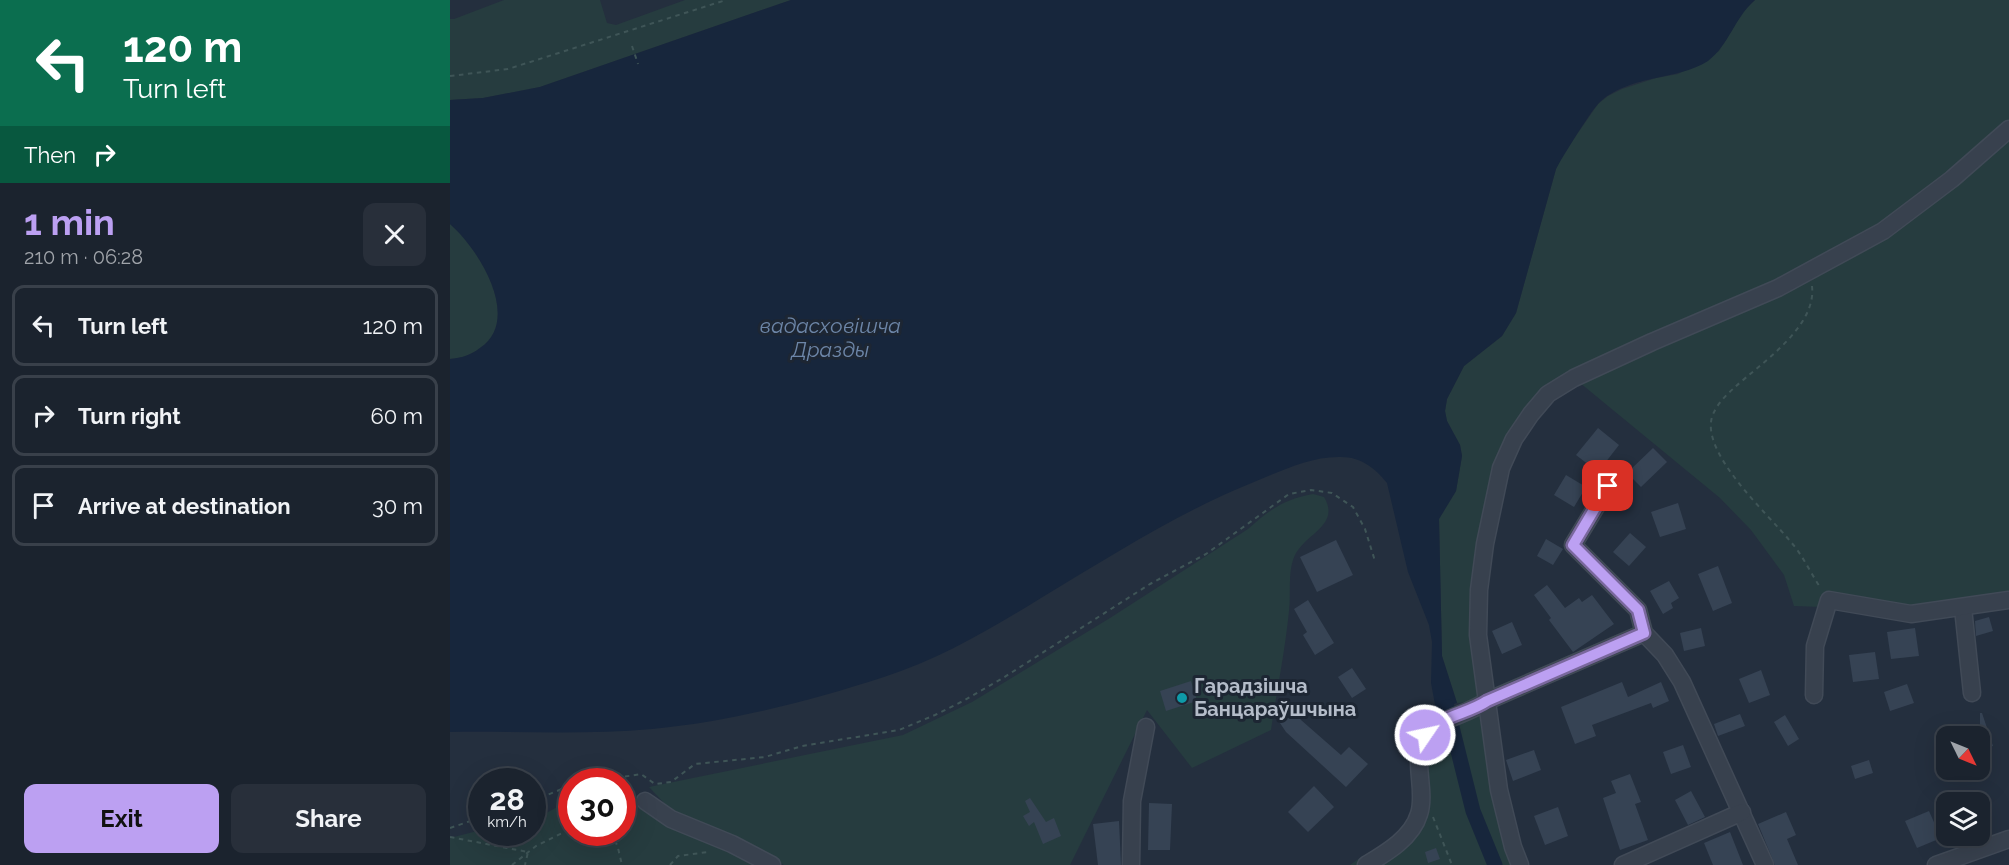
<!DOCTYPE html>
<meta charset="utf-8">
<style>
body{margin:0;font-family:Raleway,sans-serif;background:#282f3a;color:#f1f3f6;height:100vh;display:flex;flex-direction:column;font-size:22px;white-space:nowrap}
*{box-sizing:border-box;margin:0}
p{font-size:20px;color:#a0a4aa}
.icon{flex:none;width:33px;height:33px;fill:none;stroke:currentColor;stroke-width:2;stroke-linecap:round;stroke-linejoin:round}
.map{position:relative;flex:1;overflow:hidden}
.panel{display:flex;flex-direction:column;background:#1b232e;width:450px}
.panel>*{flex:none}
.guide{background:#0b6e4f;color:#fff;overflow:hidden}
.needle{width:39px;rotate:133deg}
.controls{position:absolute;left:1486px;top:726px;display:grid;gap:12px}
.controls a{display:grid;place-items:center;width:54px;height:54px;border-radius:12px;background:#1b232e;box-shadow:0 6px 24px #0002,0 0 0 2px #39404a;font-size:30px}
.speed{position:absolute;left:18px;top:768px;display:flex;gap:12px;font-size:30px;font-weight:700;text-align:center}
.speed>*{display:grid;place-content:center;width:78px;height:78px;border-radius:50%;background:#1b232e;box-shadow:0 6px 24px #0002,0 0 0 2px #39404a;line-height:1}
.speed small{font-size:15px;font-weight:400}
.speed .limit{border:9px solid #d22;background:#fff;color:#111}
.pin{position:absolute;display:grid;place-items:center;width:51px;height:51px;color:#fff;margin:-26px;border-radius:12px;box-shadow:0 3px 9px #0006}
.me{position:absolute;width:66px;margin:-33px;rotate:56deg;stroke-linejoin:round;filter:drop-shadow(0 0 4px #0008)}
.turn{display:flex;align-items:center;gap:21px;height:126px;padding:0 24px;font-size:27px}
.turn .icon{width:78px;height:78px;stroke-width:2.5}
.turn b{display:block;font-size:42px;line-height:51px}
.then{display:flex;align-items:center;height:57px;padding:0 24px;background:#0003;gap:12px;font-size:22px}
.round{display:grid;place-items:center;flex:none;width:63px;height:63px;border-radius:12px;background:#282f3a}
.headline{display:flex;align-items:center;justify-content:space-between;height:102px;padding:0 24px}
h1{font-size:36px;font-weight:700;line-height:45px;color:#bca0f2}
.primary-button{display:flex;gap:12px;margin-top:auto;padding:12px 24px}
.primary-button a{flex:1;height:69px;border-radius:12px;background:#bca0f2;color:#111;font-size:24px;font-weight:700;line-height:69px;text-align:center}
.primary-button a+a{background:#282f3a;color:#f1f3f6}
ul{padding:0;list-style:none}
li{display:flex;align-items:center;gap:18px;height:81px;margin:0 12px 9px;padding:0 12px;border:3px solid #39404a;border-radius:12px}
li div{flex:1}
li b{display:block;font-size:22px}
li em{font-style:normal}
main{display:flex;flex:1;min-height:0}
.map>svg:first-child{display:block}
.green{fill:#263c3f}
.water{fill:#17263c}
.lines{fill:none;stroke-linecap:round;stroke-linejoin:round}
.canal{stroke:#17263c;stroke-width:15}
.building{fill:#364354}
.minor-casing{stroke:#414a57;stroke-width:19}
.path{stroke:#3f5557;stroke-width:2;stroke-dasharray:4.5 4.5;stroke-linecap:butt}
.minor{stroke:#38414e;stroke-width:16}
.route-casing{stroke:#7a689d;stroke-width:15}
.route{stroke:#bca0f2;stroke-width:10}
.culture-dot{fill:#0f9aa8;stroke:#1d2633;stroke-width:2}
.labels{text-anchor:middle;stroke-width:6;stroke-linejoin:round;paint-order:stroke}
.poi-label{font-size:20px;font-weight:bold;fill:#b4bcc9;stroke:#1d2633;text-anchor:start}
.water-label{font-size:21px;font-style:italic;fill:#6d86a8;stroke:#1d2633}
</style>
<main>
<section class="panel">
<div class="guide">
<div class="turn"><svg class="icon" aria-label="left" viewBox="0 0 24 24"><path d="M17 20v-9H6M10 6l-5 5 5 5"/></svg><div><b>120 m</b>Turn left</div></div>
<div class="then">Then<svg class="icon" aria-label="right" viewBox="0 0 24 24"><path d="M7 20v-9h11M14 6l5 5-5 5"/></svg></div>
</div>
<div class="headline"><div><h1>1 min</h1><p>210 m · 06:28</p></div><a class="round"><svg class="icon" aria-label="close" viewBox="0 0 24 24"><path d="M6 6l12 12M18 6L6 18"/></svg></a></div>
<ul>
<li><svg class="icon" aria-label="left" viewBox="0 0 24 24"><path d="M17 20v-9H6M10 6l-5 5 5 5"/></svg><div><b>Turn left</b></div><em>120 m</em></li>
<li><svg class="icon" aria-label="right" viewBox="0 0 24 24"><path d="M7 20v-9h11M14 6l5 5-5 5"/></svg><div><b>Turn right</b></div><em>60 m</em></li>
<li><svg class="icon" aria-label="arrive" viewBox="0 0 24 24"><path d="M6 21V4h12l-3 4 3 4H6"/></svg><div><b>Arrive at destination</b></div><em>30 m</em></li>
</ul>
<div class="primary-button"><a>Exit</a><a>Share</a></div>
</section>
<div class="map">
<svg width="1559" height="865" viewBox="0 0 1559 865">
<rect width="100%" height="100%" fill="#242f3e"/>
<!-- green -->
<g class="green">
<path d="M54,0H150L157,23L166,25L235,0H341L90,87L33,98L0,100V19H4Z"/>
<path d="M1305,0H1559V600L1530,606L1398,608L1344,606L1334,575L1301,530L1270,498L1124,378L1098,394L1051,468L1028,635L1070,865H900C919,850 942,842 962,827L976,735L1035,701L1007,703L992,656L989,519L1006,491L1012,456L1010,445L997,421L995,411L997,399L1014,366L1052,336L1066,313L1106,169L1112,156L1148,104L1158,96L1172,89L1206,78L1228,74L1269,51L1292,13Z"/>
<path d="M0,224C28,248 73,319 30,348C21,355 12,358 0,359Z"/>
<path d="M863,494L874,497C892,527 851,534 843,560C838,575 841,595 839,611C835,651 827,690 821,730L742,768L697,710L620,865H334L282,837L229,819L199,787L453,735L522,702L660,618L798,529C820,509 835,499 863,494Z"/>
<path d="M121,799L122,832H172L173,801L276,846L314,865H0V838L31,830L32,832H82L83,818L93,815Z"/>
</g>
<!-- water -->
<path class="water" d="M341,0H1305C1285,17 1279,45 1258,61C1242,71 1224,74 1206,78C1186,82 1162,89 1148,104C1140,113 1134,124 1127,134C1120,146 1112,157 1106,169L1066,313L1052,336L1014,366L997,399L995,411L997,421L1010,445L1012,456L1006,491L989,519L992,656L1007,703L986,710L981,683L982,642L979,625L958,572L937,483C925,468 911,457 891,457C861,456 831,471 804,482C729,512 661,556 591,598C541,629 490,659 434,677C360,701 279,722 202,729C135,735 67,731 0,732V359C12,358 21,355 30,348C73,319 28,248 0,224V100L33,98L90,87Z"/>
<g class="lines">
<!-- canal -->
<path class="canal" d="M997,707L1023,811L1045,865"/>
</g>
<!-- building -->
<g class="building">
<path d="M1148,428L1169,445L1148,472L1126,455Z"/>
<path d="M1203,448L1217,462L1191,487L1177,473Z"/>
<path d="M1116,475L1136,487L1124,507L1104,495Z"/>
<path d="M1228,503L1236,529L1210,537L1201,512Z"/>
<path d="M1180,533L1196,547L1179,566L1163,552Z"/>
<path d="M1096,539L1113,549L1103,565L1087,556Z"/>
<path d="M886,540L903,575L867,592L850,557Z"/>
<path d="M1268,566L1282,603L1263,611L1248,574Z"/>
<path d="M1219,581L1229,598L1221,603L1223,608L1213,614L1200,591Z"/>
<path d="M1097,585L1115,608L1129,598L1132,602L1142,595L1164,624L1123,652L1099,620L1101,618L1084,595Z"/>
<path d="M858,600L884,643L865,655L853,635L857,632L844,609Z"/>
<path d="M1539,617L1543,631L1526,636L1525,621Z"/>
<path d="M1062,622L1072,645L1052,654L1042,631Z"/>
<path d="M1251,628L1255,646L1234,651L1230,633Z"/>
<path d="M1465,628L1469,656L1441,659L1437,632Z"/>
<path d="M1425,652L1429,679L1403,682L1399,655Z"/>
<path d="M902,668L916,689L902,698L888,677Z"/>
<path d="M1311,670L1320,695L1299,703L1289,679Z"/>
<path d="M741,681L747,701L716,711L710,691Z"/>
<path d="M1172,682L1178,697L1211,682L1219,701L1203,708L1201,703L1142,725L1146,736L1125,744L1111,707Z"/>
<path d="M1457,684L1464,703L1440,711L1434,692Z"/>
<path d="M838,700L851,720L891,755L899,747L918,764L896,787L836,732L822,711Z"/>
<path d="M1530,713H1532L1543,746L1530,750V736H1505V734L1530,726Z"/>
<path d="M1290,714L1295,726L1268,736L1264,724Z"/>
<path d="M1335,715L1349,739L1338,746L1324,722Z"/>
<path d="M1233,745L1241,767L1221,774L1213,752Z"/>
<path d="M1084,750L1091,770L1063,781L1056,760Z"/>
<path d="M1419,760L1423,773L1405,779L1401,766Z"/>
<path d="M1180,774L1191,802L1185,804L1198,840L1170,850L1153,798L1166,793L1161,781Z"/>
<path d="M864,786L884,807L858,832L838,812Z"/>
<path d="M1241,791L1255,817L1238,825L1225,800Z"/>
<path d="M580,798L596,822L604,818L611,836L593,844L584,822L579,826L573,816L580,812L575,801Z"/>
<path d="M699,803L722,804L720,850H698Z"/>
<path d="M1108,807L1118,836L1095,845L1084,816Z"/>
<path d="M1479,811L1491,838L1467,848L1455,821Z"/>
<path d="M1336,812L1346,835L1337,839L1348,865H1325L1308,824Z"/>
<path d="M669,821L671,865H648L643,824Z"/>
<path d="M1280,832L1293,865H1263L1254,843Z"/>
<path d="M986,848L990,859L978,863L975,852Z"/>
</g>
<g class="lines">
<defs>
<g id="minor">
<path d="M1158,487L1123,545L1188,610L1194,633L1215,655L1232,682L1315,865"/>
<path d="M1513,608L1522,693"/>
<path d="M1364,695L1365,646L1379,600L1461,614L1559,600"/>
<path d="M195,801L221,819L282,844L322,865"/>
<path d="M681,865L682,801L696,727"/>
<path d="M916,865C936,853 962,838 969,814C978,787 956,747 982,726C986,722 994,721 999,719C1013,713 1025,709 1037,701L1194,633"/>
<path d="M1070,865L1063,847L1049,790L1028,635L1029,590L1035,544L1051,468L1064,439L1081,414L1098,394L1124,378L1202,342L1328,288L1433,231L1502,179L1559,129"/>
<path d="M1173,865L1292,812"/>
<path d="M1486,865L1559,839"/>
</g>
</defs>
<!-- minor casing -->
<use href="#minor" class="minor-casing"/>
<!-- path -->
<g class="path">
<path d="M182,46L188,64"/>
<path d="M0,76L58,69L276,0"/>
<path d="M1362,286C1367,327 1311,363 1284,388C1276,395 1266,405 1262,417C1251,454 1318,514 1340,541C1352,554 1360,572 1370,587"/>
<path d="M166,778L191,774L205,784L221,782L245,764L315,757L352,746L449,730L485,715L515,700L553,678L700,584L756,554L839,494L861,490L882,493L903,507L915,529L925,561"/>
<path d="M129,782C143,776 157,772 170,782"/>
<path d="M172,784L183,792"/>
<path d="M82,801L122,785"/>
<path d="M172,808L181,806"/>
<path d="M983,817L1002,865"/>
<path d="M0,828L32,817"/>
<path d="M162,832L168,848L172,865"/>
<path d="M0,837L78,852L75,865"/>
<path d="M62,865L86,846L122,828"/>
<path d="M220,865L228,856L258,852"/>
</g>
<!-- minor -->
<use href="#minor" class="minor"/>
</g>
<g class="lines">
<defs>
<path id="route" d="M975,735C989,716 1018,714 1037,701L1194,633L1188,610L1123,545L1158,486"/>
</defs>
<!-- route casing -->
<use href="#route" class="route-casing"/>
<!-- route -->
<use href="#route" class="route"/>
</g>
<!-- markers -->
<circle class="culture-dot" cx="732" cy="698" r="6"/>
<g class="labels">
<!-- poi labels -->
<g class="poi-label">
<text x="744" y="693">Гарадзішча<tspan x="744" dy="23">Банцараўшчына</tspan></text>
</g>
<!-- water labels -->
<g class="water-label">
<text x="380" y="333">вадасховішча<tspan x="380" dy="24">Дразды</tspan></text>
</g>
</g>
</svg>
<div class="controls">
<a><svg class="needle" viewBox="-14 -14 28 28"><path d="M0-13l5 13h-10z" fill="#e53935"/><path d="M0 13l5-13h-10z" fill="#a0a4aa"/></svg></a>
<a><svg class="icon" aria-label="layers" viewBox="0 0 24 24"><path d="M12 4l9 5-9 5-9-5zM3 14l9 5 9-5"/></svg></a>
</div>
<div class="speed"><div>28<small>km/h</small></div><div class="limit">30</div></div>
<div class="pin" style="left:1158px;top:486px;background:#d93025"><svg class="icon" aria-label="arrive" viewBox="0 0 24 24"><path d="M6 21V4h12l-3 4 3 4H6"/></svg></div>
<svg class="me" style="left:975px;top:735px" viewBox="-20 -20 40 40"><circle r="17" fill="#bca0f2" stroke="#fff" stroke-width="3"/><path d="M0-11L8 9 0 5-8 9z" fill="#fff"/></svg>
</div>
</main>
